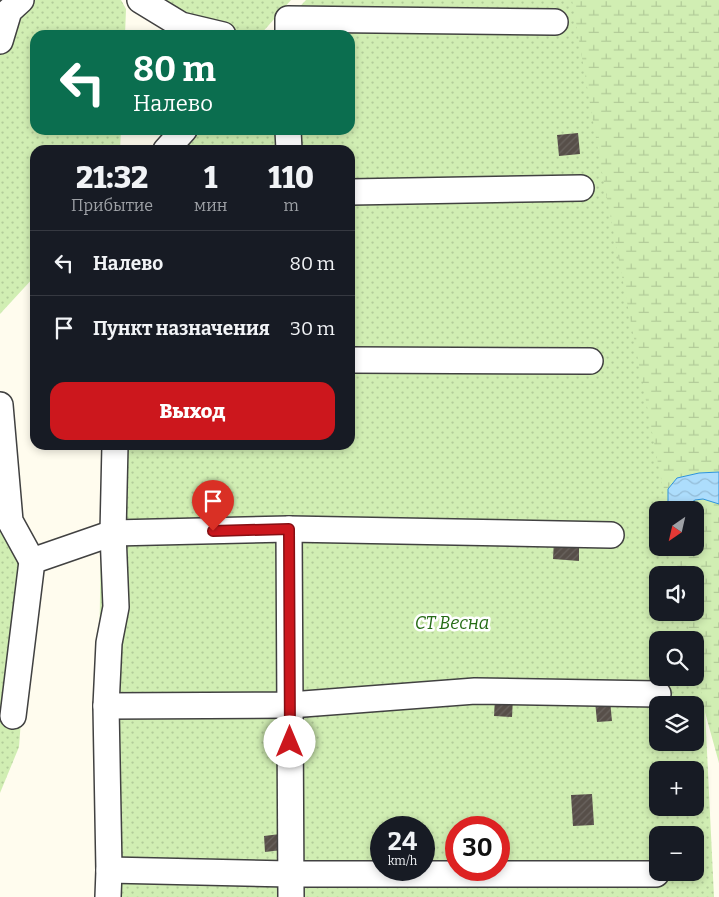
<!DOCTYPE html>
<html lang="ru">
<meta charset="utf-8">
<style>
body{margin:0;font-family:Bitter,serif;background:#242831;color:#f1f3f6;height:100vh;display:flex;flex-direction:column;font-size:19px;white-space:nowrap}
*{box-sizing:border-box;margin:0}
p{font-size:16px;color:#9ea1a6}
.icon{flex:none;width:28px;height:28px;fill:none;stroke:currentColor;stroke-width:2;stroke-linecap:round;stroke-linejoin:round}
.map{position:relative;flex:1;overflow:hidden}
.side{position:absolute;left:30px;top:145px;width:325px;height:305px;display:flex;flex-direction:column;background:#171b24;border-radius:15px;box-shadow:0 2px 8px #0003}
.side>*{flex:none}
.hud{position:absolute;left:30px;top:30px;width:325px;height:105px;border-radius:15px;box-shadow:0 2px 8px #0003;background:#0b6e4f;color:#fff;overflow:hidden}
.needle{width:32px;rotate:214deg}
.tools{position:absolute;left:649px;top:501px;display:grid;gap:10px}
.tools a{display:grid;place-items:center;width:55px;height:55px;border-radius:10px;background:#171b24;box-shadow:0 2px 8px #0003;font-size:25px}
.speed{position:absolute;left:370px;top:816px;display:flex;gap:10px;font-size:25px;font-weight:700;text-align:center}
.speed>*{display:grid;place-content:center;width:65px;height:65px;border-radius:50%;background:#171b24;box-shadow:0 2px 8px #0003;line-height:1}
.speed small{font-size:12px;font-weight:400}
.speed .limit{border:8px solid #d22;background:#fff;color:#111}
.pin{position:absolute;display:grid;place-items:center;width:42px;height:42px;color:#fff;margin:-51px -21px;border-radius:50% 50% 50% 0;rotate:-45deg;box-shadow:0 0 5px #0007}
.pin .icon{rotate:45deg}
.me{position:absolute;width:55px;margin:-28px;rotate:0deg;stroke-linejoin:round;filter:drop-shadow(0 0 4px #0008)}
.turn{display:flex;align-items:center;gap:18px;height:105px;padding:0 20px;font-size:22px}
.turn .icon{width:65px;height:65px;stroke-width:2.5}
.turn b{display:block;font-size:35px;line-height:42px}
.eta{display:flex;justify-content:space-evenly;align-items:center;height:85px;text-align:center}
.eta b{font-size:30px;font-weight:800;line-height:35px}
.cta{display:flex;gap:10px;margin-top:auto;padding:10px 20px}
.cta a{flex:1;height:58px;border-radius:15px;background:#cc171d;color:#fff;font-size:20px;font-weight:800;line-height:58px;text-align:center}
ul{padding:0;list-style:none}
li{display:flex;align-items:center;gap:15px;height:65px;padding:0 20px;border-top:1px solid #363941}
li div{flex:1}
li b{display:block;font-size:19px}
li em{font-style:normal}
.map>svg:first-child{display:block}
.wetland{fill:url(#wetland-marsh)}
.garden{fill:url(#garden-dots);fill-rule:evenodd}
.water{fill:url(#water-waves);stroke:#2c93db}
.building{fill:url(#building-hatch)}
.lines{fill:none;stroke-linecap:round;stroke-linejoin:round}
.minor-casing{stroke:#414141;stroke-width:28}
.minor{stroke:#fff;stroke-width:25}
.route-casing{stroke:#850f13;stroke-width:12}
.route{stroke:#cc171d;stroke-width:9}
.labels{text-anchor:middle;stroke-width:5;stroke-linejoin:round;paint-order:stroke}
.park-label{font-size:18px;font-style:italic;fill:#276c17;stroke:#fff}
</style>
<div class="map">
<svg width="719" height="897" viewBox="0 0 719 897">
<defs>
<pattern id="wetland-marsh" width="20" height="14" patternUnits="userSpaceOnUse" patternTransform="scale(1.25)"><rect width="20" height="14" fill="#d1eeb3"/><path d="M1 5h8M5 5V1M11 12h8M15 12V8" fill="none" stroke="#b2cb99"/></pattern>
<pattern id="garden-dots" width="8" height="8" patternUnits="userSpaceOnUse" patternTransform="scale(1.25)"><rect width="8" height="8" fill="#d1eeb3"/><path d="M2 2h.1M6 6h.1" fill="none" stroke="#b2cb99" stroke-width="1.8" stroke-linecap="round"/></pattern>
<pattern id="water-waves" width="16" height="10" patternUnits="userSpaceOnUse" patternTransform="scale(1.25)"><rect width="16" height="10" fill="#adddfc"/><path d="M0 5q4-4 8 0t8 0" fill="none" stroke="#94bcd7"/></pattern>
<pattern id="building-hatch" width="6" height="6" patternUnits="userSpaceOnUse" patternTransform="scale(1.25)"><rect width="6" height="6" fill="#574f49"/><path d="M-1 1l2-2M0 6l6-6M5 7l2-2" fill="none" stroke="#6a645f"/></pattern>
</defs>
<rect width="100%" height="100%" fill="#fffcee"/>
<!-- wetland -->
<path class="wetland" d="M569,0H719V472L699,473L677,478L668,489V506L680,510L695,500L703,499L719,504V763L695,676V640H685L678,613L695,612V575H667L660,548H695V510H658Z"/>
<!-- garden -->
<g class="garden">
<path d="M0,0H121L126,9L125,35H35V130H121L120,150H35V276L0,314Z"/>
<path d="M131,0H291L260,35H201Z"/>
<path d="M306,0H572L601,167L667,510H658V548H674L679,575H658V612L686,613L691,640H658V678H695V659L705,710L714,897H96L102,445H350V150H165L184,130H350V35H273ZM658,705H695V742H658ZM658,770H695V808H658ZM381,828H424V870H381ZM456,828H499V870H456ZM658,835H695V872H658Z"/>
<path d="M0,405L31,587L19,747L0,793Z"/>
</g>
<!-- water -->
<path class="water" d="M719,472V504L703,499L695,500L680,510L668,506V489L677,478L699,473Z"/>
<!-- building -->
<g class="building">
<path d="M578,133L580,154L559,156L557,135Z"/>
<path d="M554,539L579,540V561L553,559Z"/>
<path d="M495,698H513L512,717L494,716Z"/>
<path d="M610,700L612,721L597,722L595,701Z"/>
<path d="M592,794L594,825L573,826L571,795Z"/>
<path d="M280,834L282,850L265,852L264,836Z"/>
</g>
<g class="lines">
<defs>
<g id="minor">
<path d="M140,0L181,25L223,35"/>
<path d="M288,35V19L555,22"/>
<path d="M0,41L9,11L21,0"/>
<path d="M288,130L289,150"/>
<path d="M166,150L184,130"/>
<path d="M350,192L581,188"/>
<path d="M350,360L590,361"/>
<path d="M0,405L10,521L32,561"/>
<path d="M289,529L291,897"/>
<path d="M106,706L290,705L475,691L658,694"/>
<path d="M13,716L32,561L113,533L289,529L611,535"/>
<path d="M109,870L290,874H656"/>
<path d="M108,897L109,870L106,706L109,643L116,607L113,533L115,445"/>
</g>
</defs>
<!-- minor casing -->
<use href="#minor" class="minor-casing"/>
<!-- minor -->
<use href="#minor" class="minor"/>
</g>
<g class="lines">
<defs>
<path id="route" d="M213,531L289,529L290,742"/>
</defs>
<!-- route casing -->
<use href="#route" class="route-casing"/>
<!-- route -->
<use href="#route" class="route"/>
</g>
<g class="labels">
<!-- park labels -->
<g class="park-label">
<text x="452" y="629">СТ Весна</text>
</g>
</g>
</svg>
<div class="tools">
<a><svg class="needle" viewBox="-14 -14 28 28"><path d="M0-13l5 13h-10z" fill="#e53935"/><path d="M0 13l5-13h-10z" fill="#9ea1a6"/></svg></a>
<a><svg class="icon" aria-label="sound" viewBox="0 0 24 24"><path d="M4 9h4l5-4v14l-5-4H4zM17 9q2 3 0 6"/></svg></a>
<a><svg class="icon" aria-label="search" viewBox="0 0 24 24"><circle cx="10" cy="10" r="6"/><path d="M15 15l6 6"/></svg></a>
<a><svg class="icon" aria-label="layers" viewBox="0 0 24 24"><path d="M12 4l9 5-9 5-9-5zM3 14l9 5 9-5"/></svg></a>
<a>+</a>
<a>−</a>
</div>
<div class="speed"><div>24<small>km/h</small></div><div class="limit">30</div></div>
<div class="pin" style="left:213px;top:531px;background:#d93025"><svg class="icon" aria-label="arrive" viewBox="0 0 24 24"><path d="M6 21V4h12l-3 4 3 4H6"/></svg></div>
<svg class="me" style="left:290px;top:742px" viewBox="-20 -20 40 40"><circle r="19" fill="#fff"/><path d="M0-13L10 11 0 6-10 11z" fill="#cc171d"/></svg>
<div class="hud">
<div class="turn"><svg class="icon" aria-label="left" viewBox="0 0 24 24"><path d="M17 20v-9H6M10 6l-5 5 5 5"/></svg><div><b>80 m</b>Налево</div></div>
</div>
<section class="side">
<div class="eta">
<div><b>21:32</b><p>Прибытие</p></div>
<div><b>1</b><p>мин</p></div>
<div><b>110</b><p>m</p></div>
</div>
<ul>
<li><svg class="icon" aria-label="left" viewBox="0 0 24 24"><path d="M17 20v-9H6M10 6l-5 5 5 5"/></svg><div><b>Налево</b></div><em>80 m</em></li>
<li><svg class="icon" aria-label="arrive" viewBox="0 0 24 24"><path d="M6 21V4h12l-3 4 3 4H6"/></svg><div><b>Пункт назначения</b></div><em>30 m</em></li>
</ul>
<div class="cta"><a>Выход</a></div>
</section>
</div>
